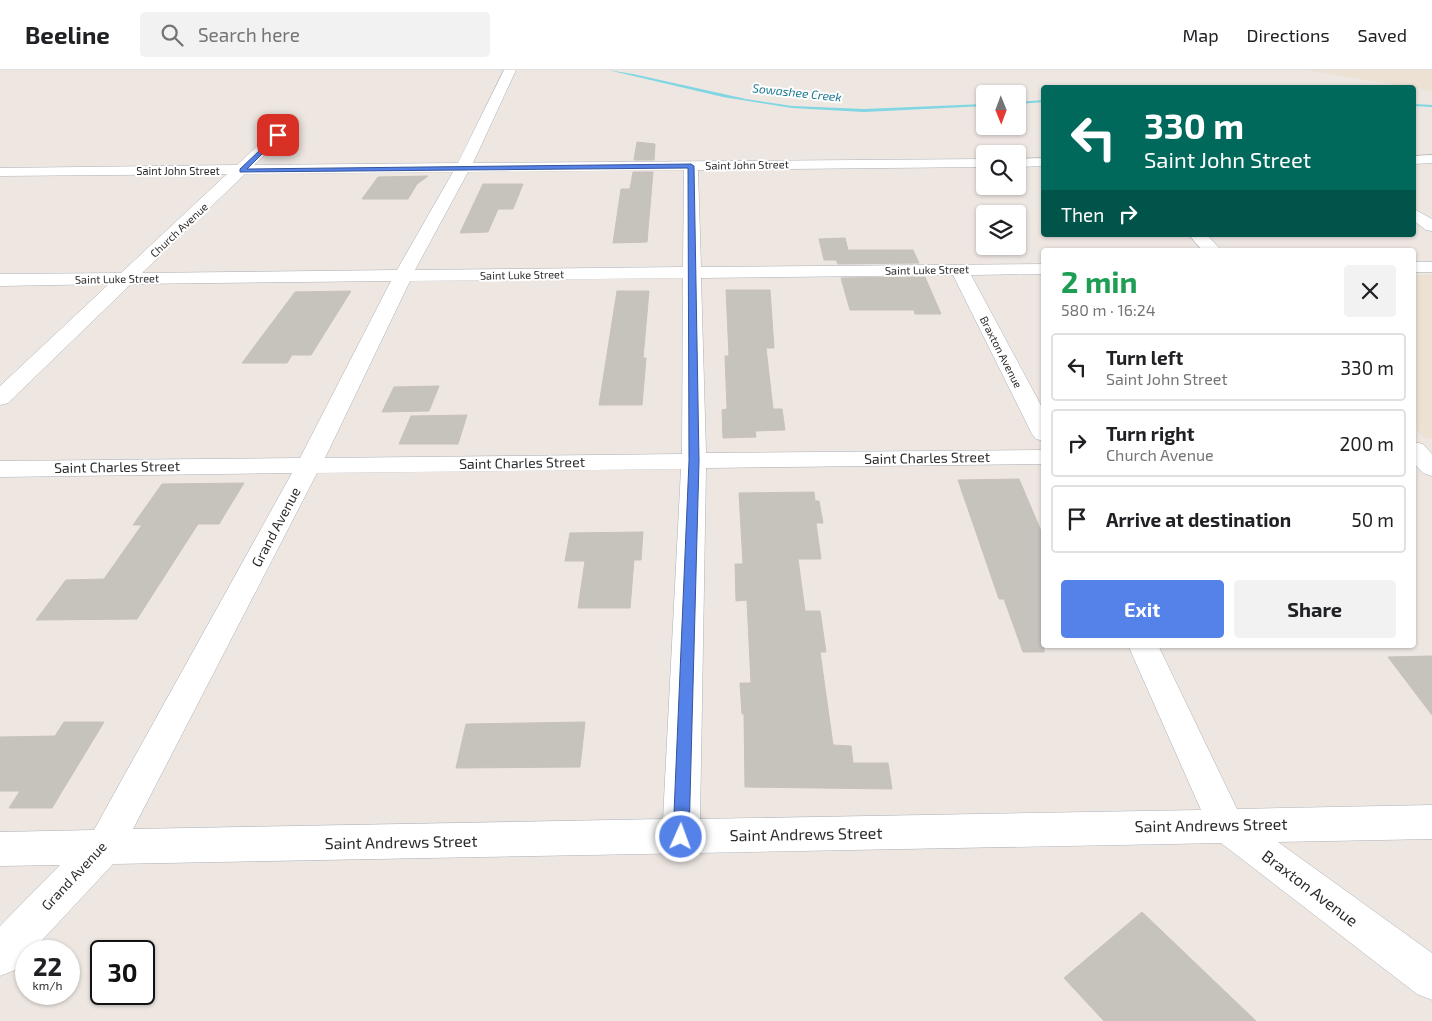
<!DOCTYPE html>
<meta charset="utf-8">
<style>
body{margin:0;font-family:"Exo 2",sans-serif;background:#f2f2f2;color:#202124;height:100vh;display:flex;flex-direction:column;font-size:19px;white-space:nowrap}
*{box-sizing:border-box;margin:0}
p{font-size:16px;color:#757577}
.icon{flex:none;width:28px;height:28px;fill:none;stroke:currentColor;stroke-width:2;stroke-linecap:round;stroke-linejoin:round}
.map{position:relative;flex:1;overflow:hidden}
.sheet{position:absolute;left:1041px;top:178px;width:375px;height:400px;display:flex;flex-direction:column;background:#fff;border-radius:5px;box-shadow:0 1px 4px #0004}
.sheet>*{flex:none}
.hud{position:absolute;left:1041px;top:15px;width:375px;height:152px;border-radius:5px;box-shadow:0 1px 4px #0004;background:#00695c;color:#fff;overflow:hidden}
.needle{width:32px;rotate:179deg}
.tools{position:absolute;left:976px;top:15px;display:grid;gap:10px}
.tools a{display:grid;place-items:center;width:50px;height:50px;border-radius:5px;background:#fff;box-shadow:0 1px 4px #0004;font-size:25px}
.speed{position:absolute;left:15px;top:870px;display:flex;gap:10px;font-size:25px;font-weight:700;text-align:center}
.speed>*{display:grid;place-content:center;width:65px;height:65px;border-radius:50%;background:#fff;box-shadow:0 1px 4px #0004;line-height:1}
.speed small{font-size:12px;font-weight:400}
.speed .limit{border:2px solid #111;border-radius:8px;background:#fff;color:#111}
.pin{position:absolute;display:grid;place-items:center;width:42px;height:42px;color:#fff;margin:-21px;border-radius:10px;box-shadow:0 2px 8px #0006}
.me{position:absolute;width:55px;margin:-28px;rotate:2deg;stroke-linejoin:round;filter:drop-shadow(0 0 4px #0008)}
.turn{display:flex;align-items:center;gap:18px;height:105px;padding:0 20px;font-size:22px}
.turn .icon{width:65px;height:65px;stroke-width:2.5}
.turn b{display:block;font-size:35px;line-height:42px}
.then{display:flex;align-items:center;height:48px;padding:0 20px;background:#0003;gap:10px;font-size:19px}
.round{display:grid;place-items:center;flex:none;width:52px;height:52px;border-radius:5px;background:#f2f2f2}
.headline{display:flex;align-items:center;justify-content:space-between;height:85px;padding:0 20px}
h1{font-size:30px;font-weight:700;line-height:38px;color:#1e9e55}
.button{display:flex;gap:10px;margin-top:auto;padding:10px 20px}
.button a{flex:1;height:58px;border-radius:5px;background:#5482e8;color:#fff;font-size:20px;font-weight:700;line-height:58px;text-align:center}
.button a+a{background:#f2f2f2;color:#202124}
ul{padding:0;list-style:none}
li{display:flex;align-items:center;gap:15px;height:68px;margin:0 10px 8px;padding:0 10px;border:2px solid #e0e0e0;border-radius:5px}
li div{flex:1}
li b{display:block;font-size:19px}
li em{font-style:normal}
header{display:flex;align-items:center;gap:30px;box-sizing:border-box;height:70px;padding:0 25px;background:#fff;border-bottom:1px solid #e0e0e0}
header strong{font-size:24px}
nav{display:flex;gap:28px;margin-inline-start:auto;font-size:18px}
.search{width:350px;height:45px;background:#f2f2f2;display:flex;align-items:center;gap:12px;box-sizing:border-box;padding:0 18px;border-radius:5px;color:#757577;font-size:19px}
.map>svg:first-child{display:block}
.education{fill:#ece1d3}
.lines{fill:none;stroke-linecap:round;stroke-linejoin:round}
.stream{fill:#80d6e3;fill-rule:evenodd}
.building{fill:#c6c2bc;stroke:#c9c2bb}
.minor-casing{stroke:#aeb1b8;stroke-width:1}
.minor{fill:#fff;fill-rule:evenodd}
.route{fill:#5482e8;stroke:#375497}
.labels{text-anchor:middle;stroke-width:4;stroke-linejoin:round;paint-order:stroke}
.far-street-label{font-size:11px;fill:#2d2d2d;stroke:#fff}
.far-water-label{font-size:12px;font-style:italic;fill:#1c7992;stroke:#fff}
.street-label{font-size:14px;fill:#2d2d2d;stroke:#fff}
.near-street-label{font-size:16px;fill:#2d2d2d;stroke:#fff}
</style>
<header>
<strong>Beeline</strong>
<div class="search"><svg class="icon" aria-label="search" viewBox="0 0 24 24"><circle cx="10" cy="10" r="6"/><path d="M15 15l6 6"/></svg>Search here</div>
<nav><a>Map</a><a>Directions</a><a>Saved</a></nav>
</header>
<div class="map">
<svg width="1432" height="951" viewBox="0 0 1432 951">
<rect width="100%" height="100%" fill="#ede6e1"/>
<!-- education -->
<g class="education">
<path d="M1307,0H1432V21L1414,18Z"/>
<path d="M1414,205H1432V368H1425L1414,358Z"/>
</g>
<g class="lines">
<!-- stream -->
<g class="stream">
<path d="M608,0L633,4L746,29L792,36L864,39L985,34V36L864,42L792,38L723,27Z"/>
<path d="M1044,30V32L1018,34V32Z"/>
<path d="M1414,34L1432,35V37L1414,36Z"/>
</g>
</g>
<!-- building -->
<g class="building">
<path d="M637,72L655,74L654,90H634Z"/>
<path d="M633,102H653L647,172L613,173L621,119H630Z"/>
<path d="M428,106L417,114L408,129H362L378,107Z"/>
<path d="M483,114H523L513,139H498L488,162L460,163Z"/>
<path d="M845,168L848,180H913L919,193L838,194L836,190H824L819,169Z"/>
<path d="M925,207L941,244H915L914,240H850L841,208Z"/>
<path d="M726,220H770L774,278H766L773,339H782L785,360L755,361L756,367L723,368L722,340L727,339L725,286H729Z"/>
<path d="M351,221L311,285H292L287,293H242L295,222Z"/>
<path d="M617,221H649L643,288H646L642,335H599Z"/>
<path d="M439,316L429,341L382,342L394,317Z"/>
<path d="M467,345L458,374H399L411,346Z"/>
<path d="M1019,409L1044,468V582H1023L1004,529H999L958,410Z"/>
<path d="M244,413L219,454H198L137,549L36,550L66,510L104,509L142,455H133L162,414Z"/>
<path d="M814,422L815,431H819L823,453H816L821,489H798L805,541H820L826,582H820L833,675L851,676L853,693H888L892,719L745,717L744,644H742L740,613H751L747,530L736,531L735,494H743L739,423Z"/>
<path d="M643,462L641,490H634L630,538H578L585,491H565L570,463Z"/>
<path d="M1432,586V645L1388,587Z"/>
<path d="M64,652H104L52,738H9L20,721H0V667L55,666Z"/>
<path d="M585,652L580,697L456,698L466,654Z"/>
<path d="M1142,842L1256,951H1104L1064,908Z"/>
</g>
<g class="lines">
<defs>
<g id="minor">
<path d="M504,0H516L473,93L985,89V97L698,100L701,197L1044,194V204L971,205L1044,341V371L1036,369L1032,364L953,205L701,208L706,383L1044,380V394L706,398L700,749L1201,740L1128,575H1158L1237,739L1432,735V769L1278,772L1432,883V930L1417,924L1221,773L113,794L32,881H26V887L15,900L0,906V856L60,795L0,796V762L94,760L292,403L0,407V391L300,388L391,211L131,214L8,333L0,335V316L109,214L0,216V204L121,203L227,104L0,106V98L237,95L285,50L290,49L297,53L295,56L254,95L458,93ZM684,100L683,197L415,200L468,102ZM453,102L397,200L142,203L245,104ZM683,208L682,384L325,388L410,211ZM681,399L663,749L133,759L317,403Z"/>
<path d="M1432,85V93L1414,94V86Z"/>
<path d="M1044,88V96L1018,97V89Z"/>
<path d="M1414,139L1432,149V161L1426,160L1414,151Z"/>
<path d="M1189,165H1207L1221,180H1202Z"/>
<rect x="1414" y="192" width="18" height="10"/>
<path d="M1414,372L1423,374L1432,384V406L1423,403L1414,393Z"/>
</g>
</defs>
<!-- minor casing -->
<use href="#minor" class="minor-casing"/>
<!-- minor -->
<use href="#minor" class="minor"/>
</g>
<!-- route -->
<path class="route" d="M278,63L280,66L247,99L691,94L694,96L699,391L689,767L687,772L681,774L676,772L673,767L689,391L688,98L240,102V99Z"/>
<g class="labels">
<!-- far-street labels -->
<g class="far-street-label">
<text transform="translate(747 95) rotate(-1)" y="4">Saint John Street</text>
<text x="178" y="105">Saint John Street</text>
<text transform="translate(179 160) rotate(-43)" y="4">Church Avenue</text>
<text transform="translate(927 200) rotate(-1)" y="4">Saint Luke Street</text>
<text transform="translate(522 205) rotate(-1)" y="4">Saint Luke Street</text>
<text transform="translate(117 209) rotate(-1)" y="4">Saint Luke Street</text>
<text transform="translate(1001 282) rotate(63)" y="4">Braxton Avenue</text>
</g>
<!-- far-water labels -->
<g class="far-water-label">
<text transform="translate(797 23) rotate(6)" y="4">Sowashee Creek</text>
</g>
<!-- street labels -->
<g class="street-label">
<text transform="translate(927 388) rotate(-1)" y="5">Saint Charles Street</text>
<text transform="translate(522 393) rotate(-1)" y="5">Saint Charles Street</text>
<text transform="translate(117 397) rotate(-1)" y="5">Saint Charles Street</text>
<text transform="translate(276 457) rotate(-62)" y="5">Grand Avenue</text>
<text transform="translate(74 806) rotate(-47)" y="5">Grand Avenue</text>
</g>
<!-- near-street labels -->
<g class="near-street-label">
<text transform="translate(1211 755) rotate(-1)" y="6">Saint Andrews Street</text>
<text transform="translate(806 764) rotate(-1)" y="6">Saint Andrews Street</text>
<text transform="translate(401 772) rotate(-1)" y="6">Saint Andrews Street</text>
<text transform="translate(1310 818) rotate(37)" y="6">Braxton Avenue</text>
</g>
</g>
</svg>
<div class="tools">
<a><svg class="needle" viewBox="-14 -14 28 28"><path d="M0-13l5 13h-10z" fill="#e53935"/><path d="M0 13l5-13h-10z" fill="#757577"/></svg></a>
<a><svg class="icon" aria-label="search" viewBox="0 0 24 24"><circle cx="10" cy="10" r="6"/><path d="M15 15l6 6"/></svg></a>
<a><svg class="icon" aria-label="layers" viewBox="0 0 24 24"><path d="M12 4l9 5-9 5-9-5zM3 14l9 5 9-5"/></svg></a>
</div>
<div class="speed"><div>22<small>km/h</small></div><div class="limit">30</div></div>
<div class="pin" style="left:278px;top:65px;background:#d93025"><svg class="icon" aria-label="arrive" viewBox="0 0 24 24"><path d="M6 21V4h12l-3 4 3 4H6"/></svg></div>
<svg class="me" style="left:681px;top:767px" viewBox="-20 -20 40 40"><circle r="17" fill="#5482e8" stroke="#fff" stroke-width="3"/><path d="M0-11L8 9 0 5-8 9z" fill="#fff"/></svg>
<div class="hud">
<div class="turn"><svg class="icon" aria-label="left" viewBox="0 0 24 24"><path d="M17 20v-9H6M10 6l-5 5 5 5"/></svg><div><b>330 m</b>Saint John Street</div></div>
<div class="then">Then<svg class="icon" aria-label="right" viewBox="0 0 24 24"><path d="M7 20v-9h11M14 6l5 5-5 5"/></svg></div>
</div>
<section class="sheet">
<div class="headline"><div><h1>2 min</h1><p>580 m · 16:24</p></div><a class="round"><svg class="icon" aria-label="close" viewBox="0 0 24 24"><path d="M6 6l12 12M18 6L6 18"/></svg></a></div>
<ul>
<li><svg class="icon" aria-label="left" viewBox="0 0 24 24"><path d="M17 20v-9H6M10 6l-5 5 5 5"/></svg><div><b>Turn left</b><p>Saint John Street</p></div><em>330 m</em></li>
<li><svg class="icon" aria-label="right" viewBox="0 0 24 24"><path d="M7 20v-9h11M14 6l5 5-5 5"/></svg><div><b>Turn right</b><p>Church Avenue</p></div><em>200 m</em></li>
<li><svg class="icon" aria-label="arrive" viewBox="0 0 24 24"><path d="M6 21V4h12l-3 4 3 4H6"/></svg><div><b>Arrive at destination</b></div><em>50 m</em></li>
</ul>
<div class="button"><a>Exit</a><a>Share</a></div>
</section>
</div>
